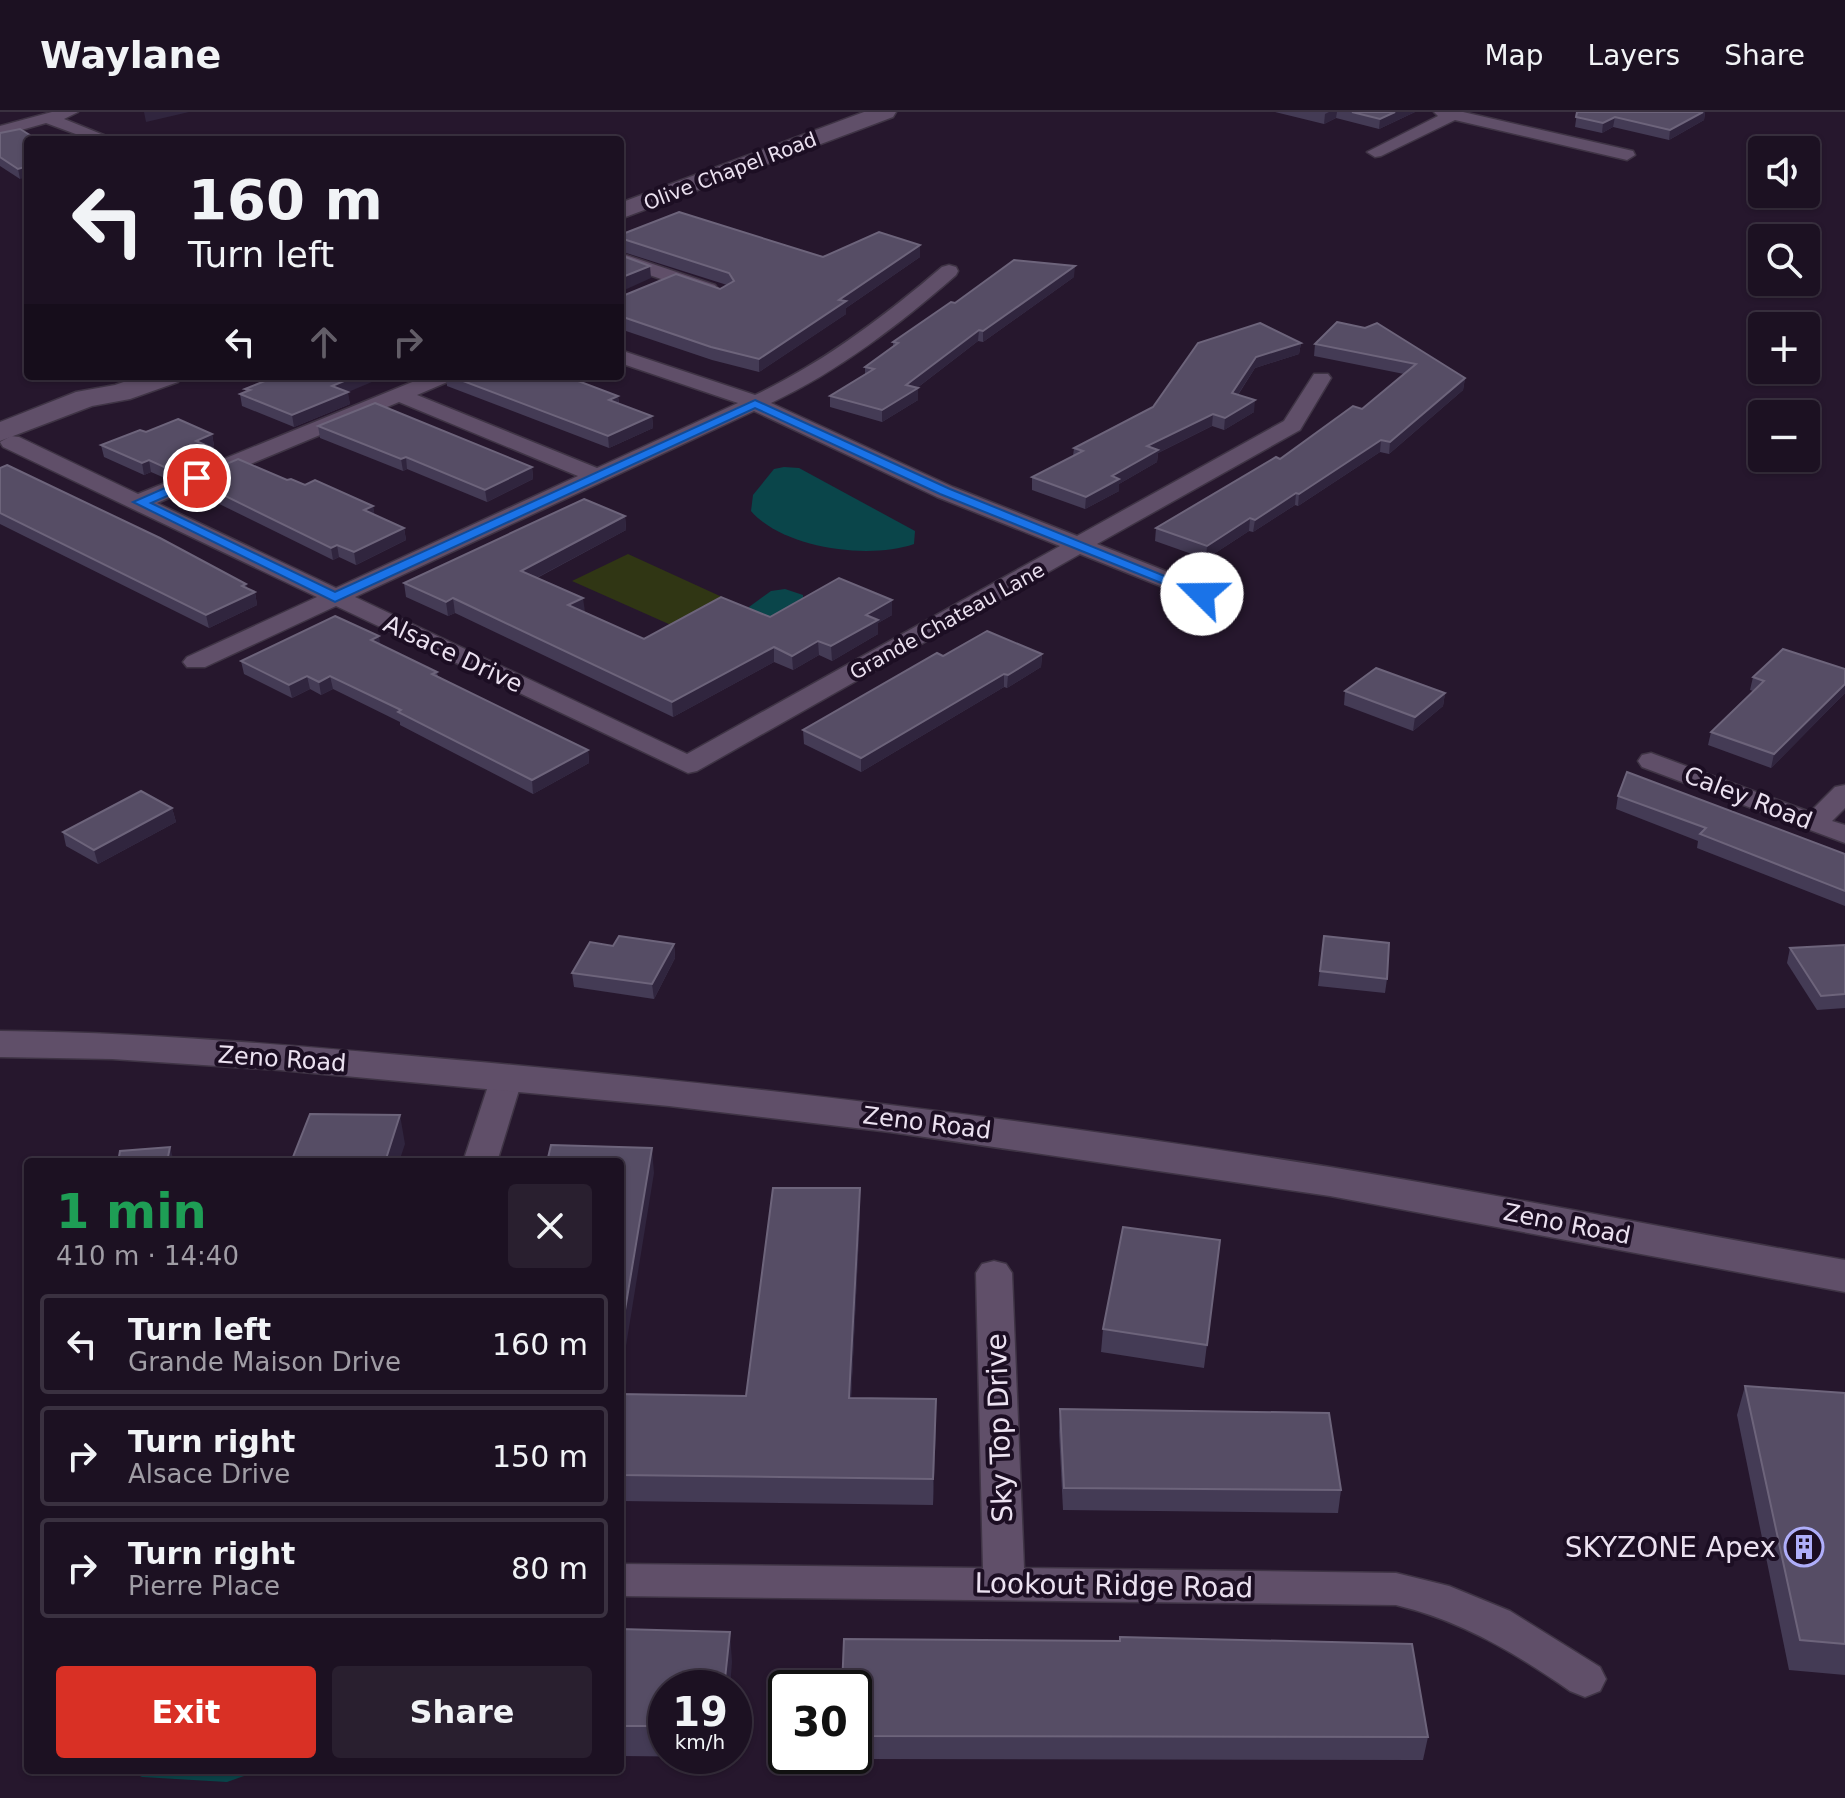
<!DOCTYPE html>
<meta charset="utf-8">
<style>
body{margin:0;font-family:"DejaVu Sans",sans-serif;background:#291f2f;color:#f1f3f6;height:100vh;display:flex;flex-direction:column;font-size:30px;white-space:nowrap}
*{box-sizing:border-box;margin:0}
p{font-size:26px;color:#a09da5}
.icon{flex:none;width:44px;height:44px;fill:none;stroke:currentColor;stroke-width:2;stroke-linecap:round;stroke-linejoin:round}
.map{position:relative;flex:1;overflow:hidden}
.panel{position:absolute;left:24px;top:1046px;width:600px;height:616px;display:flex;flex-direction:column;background:#1c1122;border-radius:8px;box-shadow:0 2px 6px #0004,0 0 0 2px #3a3140}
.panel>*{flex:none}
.guide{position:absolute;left:24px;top:24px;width:600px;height:244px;border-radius:8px;box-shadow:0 2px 6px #0004,0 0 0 2px #3a3140;background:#1c1122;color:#f1f3f6;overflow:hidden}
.fabs{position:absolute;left:1748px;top:24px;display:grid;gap:16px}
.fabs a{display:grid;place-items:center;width:72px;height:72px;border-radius:8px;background:#1c1122;box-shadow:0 2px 6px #0004,0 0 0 2px #3a3140;font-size:40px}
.speed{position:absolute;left:648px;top:1558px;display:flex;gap:16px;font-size:40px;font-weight:700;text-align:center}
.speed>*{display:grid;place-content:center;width:104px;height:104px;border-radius:50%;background:#1c1122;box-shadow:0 2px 6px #0004,0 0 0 2px #3a3140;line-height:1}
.speed small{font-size:20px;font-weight:400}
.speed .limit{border:4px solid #111;border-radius:12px;background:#fff;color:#111}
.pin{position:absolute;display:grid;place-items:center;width:68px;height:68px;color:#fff;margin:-34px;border:4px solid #fff;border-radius:50%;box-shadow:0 2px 8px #0007}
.me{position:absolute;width:88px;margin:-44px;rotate:292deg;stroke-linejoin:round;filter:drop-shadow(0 0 6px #0008)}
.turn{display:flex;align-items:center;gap:28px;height:168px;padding:0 32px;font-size:36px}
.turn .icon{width:104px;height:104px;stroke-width:2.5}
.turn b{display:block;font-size:56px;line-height:68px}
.lanes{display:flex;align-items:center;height:76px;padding:0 32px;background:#0003;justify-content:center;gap:40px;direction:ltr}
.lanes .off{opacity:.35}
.round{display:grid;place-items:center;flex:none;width:84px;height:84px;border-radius:8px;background:#291f2f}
.headline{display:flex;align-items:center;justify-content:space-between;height:136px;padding:0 32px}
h1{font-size:48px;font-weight:700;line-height:60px;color:#1e9e55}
.action{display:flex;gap:16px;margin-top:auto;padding:16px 32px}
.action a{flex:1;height:92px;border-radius:8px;background:#d93025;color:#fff;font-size:32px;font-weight:700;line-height:92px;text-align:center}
.action a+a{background:#291f2f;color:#f1f3f6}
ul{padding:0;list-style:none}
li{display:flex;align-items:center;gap:24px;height:100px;margin:0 16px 12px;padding:0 16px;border:4px solid #3a3140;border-radius:8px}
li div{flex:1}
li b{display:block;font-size:30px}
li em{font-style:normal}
header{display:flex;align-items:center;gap:48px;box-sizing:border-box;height:112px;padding:0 40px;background:#1c1122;border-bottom:2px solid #3a3140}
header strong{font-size:38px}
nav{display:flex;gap:44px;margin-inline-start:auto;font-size:28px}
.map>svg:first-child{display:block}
.green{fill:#303614}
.water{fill:#0a454a}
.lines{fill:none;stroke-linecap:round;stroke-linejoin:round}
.minor-casing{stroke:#3f3445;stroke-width:3}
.tertiary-casing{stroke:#3f3445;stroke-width:3}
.secondary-casing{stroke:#3f3445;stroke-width:3}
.minor{fill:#604f69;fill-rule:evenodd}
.tertiary{fill:#604f69;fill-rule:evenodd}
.secondary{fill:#604f69;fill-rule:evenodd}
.wall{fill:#443b55}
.shaded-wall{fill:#30253e}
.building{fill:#564d65;stroke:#6d647b;stroke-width:2}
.route{fill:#1a73e8;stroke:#114b97;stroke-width:2}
.labels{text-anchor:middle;stroke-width:8;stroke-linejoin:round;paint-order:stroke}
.far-street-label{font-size:20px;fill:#ebe1f0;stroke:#1c0e23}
.street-label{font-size:24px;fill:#ebe1f0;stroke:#1c0e23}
.near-street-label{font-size:28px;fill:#ebe1f0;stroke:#1c0e23}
.near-poi-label{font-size:28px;fill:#ebe1f0;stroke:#1c0e23;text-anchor:end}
</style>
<header>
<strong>Waylane</strong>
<nav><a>Map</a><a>Layers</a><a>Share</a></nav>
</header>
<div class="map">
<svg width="1845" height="1686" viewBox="0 0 1845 1686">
<rect width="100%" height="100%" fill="#26172d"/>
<!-- green -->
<path class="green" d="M628,442L733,490L680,517L572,469Z"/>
<!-- water -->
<g class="water">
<path d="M784,355L799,356L915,419L914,432C868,448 783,436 751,399L753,383L774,357Z"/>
<path d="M785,477L803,483V489L771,506L752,501L749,495L771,479Z"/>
<path d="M128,1658H261L227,1670L142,1665Z"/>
</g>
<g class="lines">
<defs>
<g id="minor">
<path d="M52,0H78L64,7L116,28H92L46,11L0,24V14Z"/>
<path d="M1434,0H1463L1633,39L1635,43L1627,48L1455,8L1381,44L1375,45L1367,40L1438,4Z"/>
<path d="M620,141L715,173L718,177L708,183L620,153Z"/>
<path d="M949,153L956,155L958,159L956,163C900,212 839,259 771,291L953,375L1077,424L1284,309L1314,262H1328L1331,266L1300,318L1097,432L1211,477L1214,482L1211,487H1193L1080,442L697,659L688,661L336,494L205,555H187L183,550L187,545L317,485L3,335L0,330L11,324L19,325L138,382L427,264H455L452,268L417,283L597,356L738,291L620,251V238L755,283C823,251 885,204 942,155ZM399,290L578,364L336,476L157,391ZM754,299L937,385L1060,434L687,642L355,485Z"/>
<path d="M1651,641L1810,700L1835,675L1845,673V696L1832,709L1845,713V731L1642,655L1638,649L1642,643Z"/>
<path d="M507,955L518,958L523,965L497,1050H463L491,965L496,958Z"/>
<path d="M994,1149L1006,1152L1012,1161L1024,1456L1396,1461L1449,1474L1510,1499L1600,1555L1606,1567L1600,1579L1585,1585L1570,1579C1515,1541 1462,1509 1396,1493L620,1484V1452L983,1456L976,1161L982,1152Z"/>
</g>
<path id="tertiary" d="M0,919C153,920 305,935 457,948C749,973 1040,1009 1330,1055C1502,1083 1673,1118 1845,1148V1180L1330,1084L890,1020L669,994L280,958L112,947L0,945Z"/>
<g id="secondary">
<path d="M864,0H896L893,5L620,107V91Z"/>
<path d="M141,264H182L178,270L130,287L92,294L0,329V310L76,280L115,273Z"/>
</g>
</defs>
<!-- minor casing -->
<use href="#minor" class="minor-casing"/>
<!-- tertiary casing -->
<use href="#tertiary" class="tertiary-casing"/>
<!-- secondary casing -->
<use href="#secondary" class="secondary-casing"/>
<!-- minor -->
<use href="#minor" class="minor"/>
<!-- tertiary -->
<use href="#tertiary" class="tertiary"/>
<!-- secondary -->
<use href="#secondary" class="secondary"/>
</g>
<!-- wall -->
<g class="wall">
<path d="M1275,0H1415L1379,17L1336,6L1324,12Z"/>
<path d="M1577,0H1705L1704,8L1669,28L1613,15L1602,21L1575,15Z"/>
<path d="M20,17V67L0,54V21Z"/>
<path d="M620,123L823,145H920L846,196V202L759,260L712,248L620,217V185L720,177L727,173L620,139Z"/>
<path d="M1074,165L983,230L978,229L917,276L918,288L882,310L830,295V284L865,262V255L893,234V230L955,191Z"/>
<path d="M1337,210L1465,266L1463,278L1389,342L1380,340L1298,394L1295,393L1253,420L1249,419L1206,447L1155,429L1156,416L1280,347L1362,297L1404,262L1314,244L1315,232Z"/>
<path d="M1301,231L1299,242L1255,256L1238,283L1254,300L1224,318L1212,314L1158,341L1157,350L1119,372V379L1085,397L1032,378V365L1073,344L1074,336Z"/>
<path d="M446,264H565L618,284L619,292L652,304L653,316L609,336L447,274Z"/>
<path d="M245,277L347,280L350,292L294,315L242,294L240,282L246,280Z"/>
<path d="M318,314L532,355L533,367L487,390L407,357L403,359L320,326Z"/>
<path d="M146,320L212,322L214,334L211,335L214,348L167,367L151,360L144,363L104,345L101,333Z"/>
<path d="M0,356L246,472L247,477L255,480L257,493L209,516L0,412Z"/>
<path d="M191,367L305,373L373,394L374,403L404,416L406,428L356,453L339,445L333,448L193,379Z"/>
<path d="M625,404L626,418L537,466L584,500L644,527L770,505L892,488V503L878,511V522L832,549L819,543L793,558L774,550L673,605L455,501L448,504L406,485L404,471Z"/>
<path d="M380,532L437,560L438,565L588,638L589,651L533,682L400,613V610L333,577L321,583L310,577L292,586L244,562L241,549Z"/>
<path d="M1042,542L1041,555L1007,576L1004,575L861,660L804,632L803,618L943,544Z"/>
<path d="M1845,557V581L1771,656L1708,633L1711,620L1753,579L1750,578L1753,565Z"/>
<path d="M1345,579L1445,581L1443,594L1413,619L1344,593Z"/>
<path d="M1618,684L1845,742V794L1697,736L1698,729L1616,697Z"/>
<path d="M172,696L176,710L98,752L66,734L63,720Z"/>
<path d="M1324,824L1387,867L1385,881L1318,874Z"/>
<path d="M674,832L675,846L654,887L574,875L572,861Z"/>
<path d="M1845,833V896L1817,898L1787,851L1790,836Z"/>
<path d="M860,1102L851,1286L936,1313L933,1393L620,1389V1282L746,1284Z"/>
<path d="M1220,1128L1204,1256L1101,1240L1103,1217Z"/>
<path d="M1745,1274L1845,1281V1563L1789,1558L1737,1303Z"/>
<path d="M1060,1297L1341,1378L1338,1401L1063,1398L1059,1320Z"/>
<path d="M620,1517L732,1550L666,1576V1644L723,1645L620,1644Z"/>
<path d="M854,1576L1428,1625L1423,1648L840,1647V1644H854Z"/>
</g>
<!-- shaded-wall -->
<g class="shaded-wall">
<path d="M144,0H189L146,10Z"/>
<path d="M1329,0H1337L1336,6L1324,12L1325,2Z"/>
<path d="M1395,0H1415L1379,17L1380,7Z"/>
<path d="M1703,0H1705L1704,8L1669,28L1670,18Z"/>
<path d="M1615,5L1613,15L1602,21L1603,11Z"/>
<path d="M28,54V65L20,67L18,57Z"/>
<path d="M920,133V145L846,196V202L759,260V247L839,188Z"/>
<path d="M650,154L651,166L620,180V166Z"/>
<path d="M1075,154L1074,165L983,230V219Z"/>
<path d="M979,218L978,229L913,279L918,276V288L882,310V298L906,273Z"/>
<path d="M1301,231L1299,242L1255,256L1231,293L1232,281L1256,245Z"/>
<path d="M356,264H386L334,286L332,274Z"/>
<path d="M1465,266L1463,278L1389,342L1390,330Z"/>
<path d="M348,280L350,292L294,315L292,303Z"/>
<path d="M618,284L619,295L609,288Z"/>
<path d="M1255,288L1254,300L1224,318L1225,306Z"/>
<path d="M1213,302L1212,314L1158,341L1157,350L1119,372V379L1085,397L1086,385L1147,334Z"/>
<path d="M652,304L653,316L609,336L608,324Z"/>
<path d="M212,322L214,334L198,341L196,329Z"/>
<path d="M1381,328L1380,340L1298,394L1299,382Z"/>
<path d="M212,336L214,348L167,367L164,355Z"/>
<path d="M406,345L407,357L403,359L401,347Z"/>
<path d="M149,348L151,360L144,363L142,351Z"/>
<path d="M532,355L533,367L487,390L485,378Z"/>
<path d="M1296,381L1295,393L1253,420L1255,408Z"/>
<path d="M373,394L375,406L364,398Z"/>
<path d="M625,404L626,418L523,473L521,459Z"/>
<path d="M1250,406L1249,419L1206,447L1207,434Z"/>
<path d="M404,416L406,428L356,453L354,440Z"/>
<path d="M337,433L339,445L333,448L331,436Z"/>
<path d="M246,472L249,483L255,480L257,493L209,516L206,503L242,474Z"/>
<path d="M453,486L455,501L448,504L446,490Z"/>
<path d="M583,486L585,500L568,493Z"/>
<path d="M892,488V503L878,511V522L832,549L831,534L866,503Z"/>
<path d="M379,524L381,537L371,528Z"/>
<path d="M818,529L819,543L793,558L792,544Z"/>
<path d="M774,535V550L673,605L672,590Z"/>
<path d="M1042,542L1041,555L1007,576L1008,563Z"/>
<path d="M1004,562V575L861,660V646Z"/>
<path d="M307,564L310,577L292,586L289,573Z"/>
<path d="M330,564L333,577L321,583L319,570Z"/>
<path d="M1845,572V581L1771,656L1774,642Z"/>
<path d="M1445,581L1443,594L1413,619L1415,605Z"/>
<path d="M588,638L589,651L533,682L532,668Z"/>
<path d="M172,696L176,710L98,752L94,738Z"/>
<path d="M674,832L675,846L654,887L652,872Z"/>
<path d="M400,1003L405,1032L399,1050H385Z"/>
<path d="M170,1035L174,1050H167Z"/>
<path d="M652,1036L654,1061L620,1271V1228Z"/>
<path d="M860,1076V1102L850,1311L849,1286Z"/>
<path d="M936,1287V1313L933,1393V1367Z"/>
<path d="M730,1520L732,1550L730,1576H724Z"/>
</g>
<!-- building -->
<g class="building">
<path d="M1352,0H1395L1380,7Z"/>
<path d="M1577,0H1703L1670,18L1615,5L1603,11L1576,5Z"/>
<path d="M20,17L38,28H28V54L18,57L0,45V21Z"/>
<path d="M679,100L823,145L879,120L920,133L839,188L846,189L759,247L711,235L620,204V185L676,162L720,177L734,169L729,161L620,126V123Z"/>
<path d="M620,143L650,154L620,166Z"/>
<path d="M1014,148L1075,154L983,219L979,218L906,273L918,276L882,298L830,284L874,257L865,255L898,231L893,230L951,190L955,191Z"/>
<path d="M1337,210L1365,216L1377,211L1465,266L1390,330L1381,328L1299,382L1296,381L1255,408L1250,406L1207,434L1156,416L1276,345L1280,347L1353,294L1362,297L1416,252L1315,232Z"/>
<path d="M1260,211L1301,231L1256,245L1232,281L1255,288L1225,306L1213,302L1147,334L1158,338L1112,364L1119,367L1086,385L1032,365L1083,339L1074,336L1153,295L1198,231Z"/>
<path d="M277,264H356L332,274L348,280L292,303L240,282L250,278L245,277Z"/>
<path d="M450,264H565L618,284L609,288L652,304L608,324Z"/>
<path d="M375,291L532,355L485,378L406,345L401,347L318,314Z"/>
<path d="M178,307L212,322L196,329L212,336L164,355L149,348L142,351L101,333L140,318L146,320Z"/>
<path d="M238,347L287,368L291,367L305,373L315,368L373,394L364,398L404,416L354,440L337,433L331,436L191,367Z"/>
<path d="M7,353L160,426L246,472L242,474L255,480L206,503L0,401V356Z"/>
<path d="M584,387L625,404L521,459L583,486L568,493L644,527L721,485L770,505L839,466L892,488L866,503L878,508L831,534L818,529L792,544L774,535L672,590L453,486L446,490L404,471Z"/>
<path d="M335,504L379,524L371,528L437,560L432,562L588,638L532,668L398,600L401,598L330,564L319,570L307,564L289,573L241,549Z"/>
<path d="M987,519L1042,542L1008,563L1004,562L861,646L803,618L937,541L943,544Z"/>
<path d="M1783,537L1845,557V572L1774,642L1711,620L1764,569L1753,565Z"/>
<path d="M1376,556L1445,581L1415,605L1345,579Z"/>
<path d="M1627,660L1845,742V779L1700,722L1706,716L1618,684Z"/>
<path d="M141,679L172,696L94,738L63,720Z"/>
<path d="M619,824L674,832L652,872L572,861L590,830L613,834Z"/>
<path d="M1324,824L1389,831L1387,867L1320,859Z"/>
<path d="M1845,833V882L1821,884L1790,836Z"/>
<path d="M310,1002L400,1003L385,1050H291Z"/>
<path d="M551,1033L652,1036L620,1228V1050H547Z"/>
<path d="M170,1035L167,1050H118L120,1039Z"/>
<path d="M773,1076H860L849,1286L936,1287L933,1367L620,1363V1282L746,1284Z"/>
<path d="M1123,1115L1220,1128L1207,1233L1103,1217Z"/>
<path d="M1745,1274L1845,1281V1532L1800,1528Z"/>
<path d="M1060,1297L1329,1301L1341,1378L1064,1376Z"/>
<path d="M620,1517L730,1520L724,1576H666V1614H620Z"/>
<path d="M1120,1525L1412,1532L1428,1625L854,1624V1576H842L844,1527L1120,1529Z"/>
</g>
<!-- route -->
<path class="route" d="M755,288L950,377L1209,482L1202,486L1196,485L940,382L755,296L335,490L133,390L192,364H202V369L151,391L335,480Z"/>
<!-- icons -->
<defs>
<symbol id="building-ring" viewBox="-11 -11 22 22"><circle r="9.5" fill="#1c0e23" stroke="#afaefa" stroke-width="1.5"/><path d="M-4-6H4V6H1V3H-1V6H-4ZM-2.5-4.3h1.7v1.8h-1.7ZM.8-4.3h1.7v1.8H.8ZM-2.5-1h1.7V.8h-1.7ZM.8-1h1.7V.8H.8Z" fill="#afaefa"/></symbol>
</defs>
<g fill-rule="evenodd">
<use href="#building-ring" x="1782" y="1413" width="44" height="44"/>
</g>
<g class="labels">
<!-- far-street labels -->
<g class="far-street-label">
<text transform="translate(730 59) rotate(-21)" y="7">Olive Chapel Road</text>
<text transform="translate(947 509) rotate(-29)" y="7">Grande Chateau Lane</text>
</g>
<!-- street labels -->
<g class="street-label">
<text transform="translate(453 542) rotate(25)" y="8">Alsace Drive</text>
<text transform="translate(1748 686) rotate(21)" y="8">Caley Road</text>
<text transform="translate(282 947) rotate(4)" y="8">Zeno Road</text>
<text transform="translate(927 1011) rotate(7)" y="8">Zeno Road</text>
<text transform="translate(1567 1112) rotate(11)" y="8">Zeno Road</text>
</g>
<!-- near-street labels -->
<g class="near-street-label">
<text transform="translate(999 1316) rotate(-92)" y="10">Sky Top Drive</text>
<text transform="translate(1114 1473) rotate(1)" y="10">Lookout Ridge Road</text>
</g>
<!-- near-poi labels -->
<g class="near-poi-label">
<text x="1776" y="1445">SKYZONE Apex</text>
</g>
</g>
</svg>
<div class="fabs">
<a><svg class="icon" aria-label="sound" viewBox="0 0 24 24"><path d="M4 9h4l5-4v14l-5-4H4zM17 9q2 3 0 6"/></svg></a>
<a><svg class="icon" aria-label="search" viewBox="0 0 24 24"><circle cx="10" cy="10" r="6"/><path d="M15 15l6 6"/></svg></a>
<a>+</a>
<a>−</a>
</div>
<div class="speed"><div>19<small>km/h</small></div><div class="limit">30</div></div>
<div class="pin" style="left:197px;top:366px;background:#d93025"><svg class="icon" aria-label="arrive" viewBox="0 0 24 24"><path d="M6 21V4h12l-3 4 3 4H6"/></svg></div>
<svg class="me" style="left:1202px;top:482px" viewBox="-20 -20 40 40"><circle r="19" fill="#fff"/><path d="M0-13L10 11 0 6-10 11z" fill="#1a73e8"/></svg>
<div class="guide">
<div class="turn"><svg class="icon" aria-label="left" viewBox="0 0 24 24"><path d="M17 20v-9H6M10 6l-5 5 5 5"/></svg><div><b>160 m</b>Turn left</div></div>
<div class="lanes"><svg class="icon" aria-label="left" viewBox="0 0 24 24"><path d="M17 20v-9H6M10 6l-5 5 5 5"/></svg><svg class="icon off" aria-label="ahead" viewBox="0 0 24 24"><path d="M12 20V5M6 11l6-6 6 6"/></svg><svg class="icon off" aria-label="right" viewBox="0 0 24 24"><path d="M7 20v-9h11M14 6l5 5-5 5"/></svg></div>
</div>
<section class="panel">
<div class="headline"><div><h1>1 min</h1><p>410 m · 14:40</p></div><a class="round"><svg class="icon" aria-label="close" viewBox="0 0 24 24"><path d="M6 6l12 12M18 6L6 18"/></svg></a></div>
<ul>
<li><svg class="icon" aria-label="left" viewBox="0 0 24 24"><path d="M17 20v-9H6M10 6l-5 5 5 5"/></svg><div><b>Turn left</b><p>Grande Maison Drive</p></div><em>160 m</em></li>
<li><svg class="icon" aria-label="right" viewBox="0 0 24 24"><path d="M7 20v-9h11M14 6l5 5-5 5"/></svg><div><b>Turn right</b><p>Alsace Drive</p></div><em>150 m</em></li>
<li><svg class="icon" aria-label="right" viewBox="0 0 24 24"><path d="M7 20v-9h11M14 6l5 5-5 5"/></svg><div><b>Turn right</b><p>Pierre Place</p></div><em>80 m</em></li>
</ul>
<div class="action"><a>Exit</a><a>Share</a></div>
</section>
</div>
